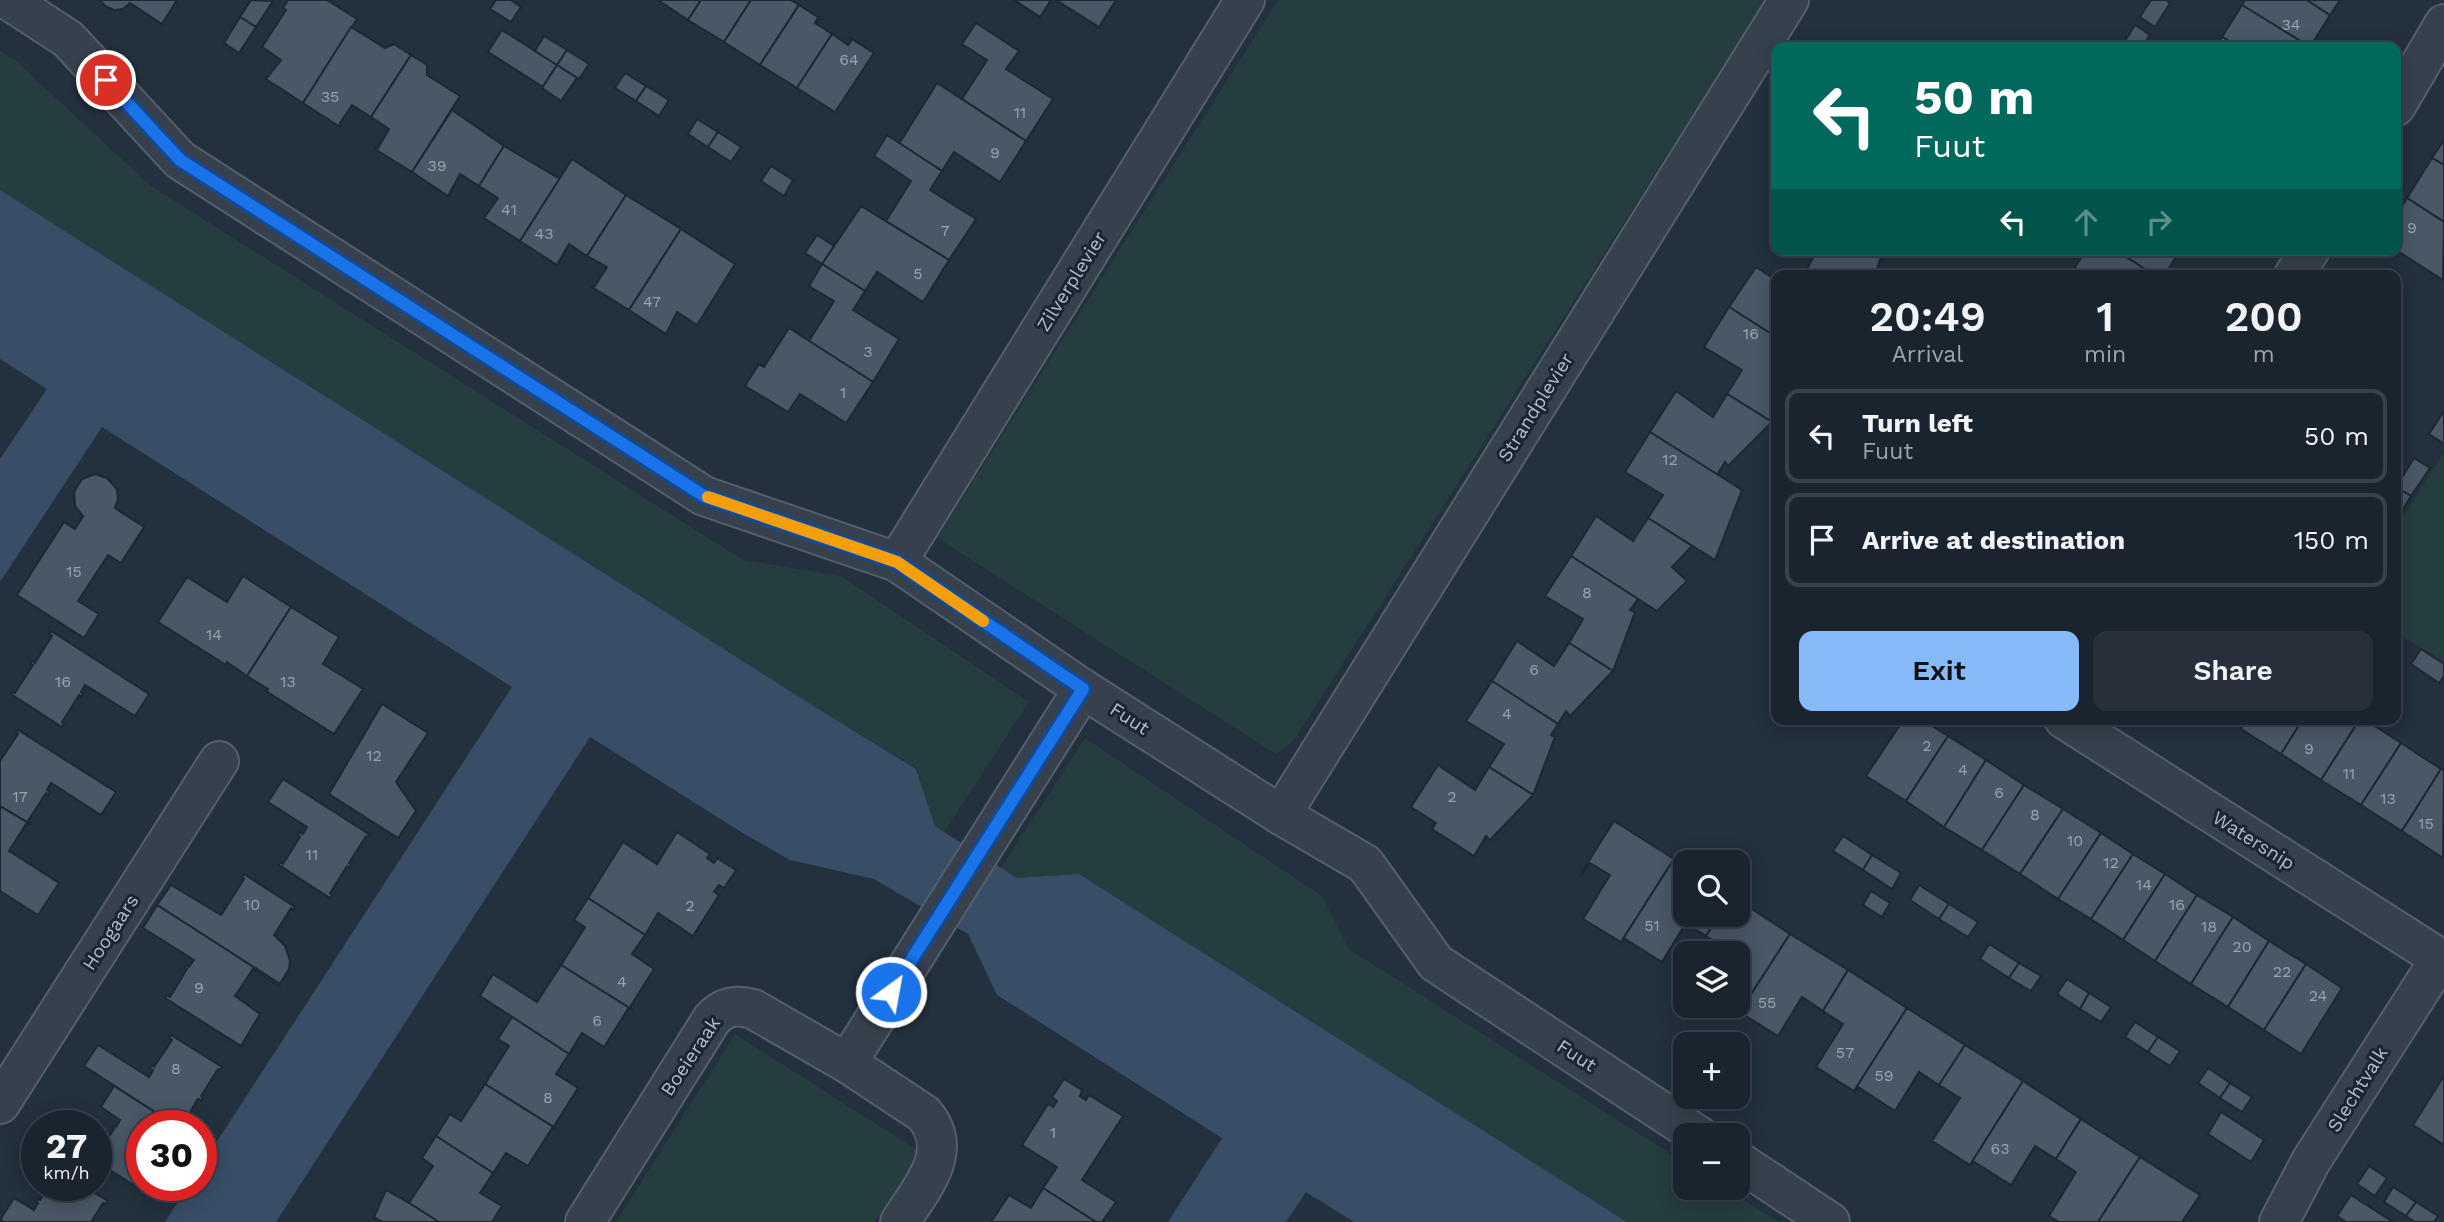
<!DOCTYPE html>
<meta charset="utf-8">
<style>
body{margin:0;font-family:"Work Sans",sans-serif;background:#27303a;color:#f1f3f6;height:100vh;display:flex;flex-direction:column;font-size:26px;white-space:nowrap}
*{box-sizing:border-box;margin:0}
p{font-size:23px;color:#9fa4aa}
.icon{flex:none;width:38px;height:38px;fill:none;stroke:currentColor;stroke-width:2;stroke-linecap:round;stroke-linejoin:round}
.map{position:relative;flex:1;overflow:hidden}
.details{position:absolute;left:1771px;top:270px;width:630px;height:455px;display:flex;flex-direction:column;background:#1a242e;border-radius:14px;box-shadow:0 4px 18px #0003,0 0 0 2px #38414a}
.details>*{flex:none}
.banner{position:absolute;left:1771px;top:42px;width:630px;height:214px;border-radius:14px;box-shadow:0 4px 18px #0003,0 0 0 2px #38414a;background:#00695c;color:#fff;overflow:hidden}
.fabs{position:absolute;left:1673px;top:850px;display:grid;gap:14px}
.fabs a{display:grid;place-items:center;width:77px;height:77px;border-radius:14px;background:#1a242e;box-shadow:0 4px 18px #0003,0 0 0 2px #38414a;font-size:35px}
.speed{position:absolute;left:21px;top:1110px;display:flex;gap:14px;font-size:35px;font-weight:700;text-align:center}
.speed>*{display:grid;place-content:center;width:91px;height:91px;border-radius:50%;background:#1a242e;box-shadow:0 4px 18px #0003,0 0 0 2px #38414a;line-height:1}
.speed small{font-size:18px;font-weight:400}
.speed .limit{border:10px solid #d22;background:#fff;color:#111}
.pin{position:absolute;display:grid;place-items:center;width:60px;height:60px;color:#fff;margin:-30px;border:4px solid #fff;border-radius:50%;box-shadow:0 2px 7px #0007}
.me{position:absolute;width:77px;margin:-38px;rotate:32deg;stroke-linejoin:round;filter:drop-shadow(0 0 5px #0008)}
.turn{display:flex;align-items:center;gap:24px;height:147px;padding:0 28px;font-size:32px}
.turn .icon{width:91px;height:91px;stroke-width:2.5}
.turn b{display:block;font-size:49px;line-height:60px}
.lanes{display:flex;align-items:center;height:66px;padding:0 28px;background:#0003;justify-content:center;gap:35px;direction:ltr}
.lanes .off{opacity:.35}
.eta{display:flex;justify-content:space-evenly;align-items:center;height:119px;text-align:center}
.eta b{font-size:42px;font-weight:600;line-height:49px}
.cta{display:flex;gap:14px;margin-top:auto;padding:14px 28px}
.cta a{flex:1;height:80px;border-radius:14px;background:#87baf9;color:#111;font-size:28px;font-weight:600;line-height:80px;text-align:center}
.cta a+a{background:#27303a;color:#f1f3f6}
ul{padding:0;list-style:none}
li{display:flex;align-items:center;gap:21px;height:94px;margin:0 14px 10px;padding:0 14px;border:4px solid #38414a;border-radius:14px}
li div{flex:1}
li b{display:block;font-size:26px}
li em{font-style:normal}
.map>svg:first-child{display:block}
.green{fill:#253d3e}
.water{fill:#384e67}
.building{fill:#495766;stroke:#1e2834;stroke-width:2}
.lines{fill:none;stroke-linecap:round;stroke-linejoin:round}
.minor-casing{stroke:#555f6b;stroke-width:42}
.minor{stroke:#37414d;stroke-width:38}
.route-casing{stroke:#114b97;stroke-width:18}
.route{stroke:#1a73e8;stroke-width:12}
.slow{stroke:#f59e0b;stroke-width:12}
.labels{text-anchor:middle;stroke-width:6;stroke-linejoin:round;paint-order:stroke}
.number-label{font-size:16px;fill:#98a3b0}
.street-label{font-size:19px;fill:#b3bcc8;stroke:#1c2632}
</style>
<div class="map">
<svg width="2444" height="1222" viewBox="0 0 2444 1222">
<rect width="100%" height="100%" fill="#23303d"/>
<!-- green -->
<g class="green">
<path d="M1278,0H1766L1294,740L1276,754L937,538Z"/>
<path d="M0,51L15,60L151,186L743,560L841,576L1029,702L944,832L935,826L916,768L820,710L0,190Z"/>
<path d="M2444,452V662L2396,632V528Z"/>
<path d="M1085,738L1322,896L1349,949L1685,1163V1188H1725L1779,1222H1627L1079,874L1017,878L1001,868Z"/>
<path d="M735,1034L920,1152L875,1222H616Z"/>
</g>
<!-- water -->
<path class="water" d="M0,190L820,710L916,769L935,826L944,832L1017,878L1079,874L1627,1222H1354L1306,1192L1286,1222H1168L1222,1138L997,995L968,934L874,879L790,860L741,832L590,737L276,1222H165L189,1185H201V1166L512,687L102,427L0,582V459L47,389L0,359Z"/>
<!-- building -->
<g class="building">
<path d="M100,0H177L162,24L130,3L123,9L114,10L105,6Z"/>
<path d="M251,0L273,1L256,27L240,17Z"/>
<path d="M288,0H327L357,19L303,103L266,79L281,60L262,47L286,10L283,8Z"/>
<path d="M496,0H511L521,7L511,22L490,9Z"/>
<path d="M658,0H701L688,20Z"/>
<path d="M701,0H751L724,42L688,20Z"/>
<path d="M751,0H791L799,5L760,65L724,42Z"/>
<path d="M1014,0H1051L1040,17Z"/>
<path d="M1056,0H1116L1099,27Z"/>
<path d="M2151,0H2166L2170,3L2155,27L2140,17Z"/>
<path d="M2245,0H2307L2330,15L2310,47L2242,5Z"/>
<path d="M2307,0H2340L2330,15Z"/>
<path d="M799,5L821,19H817L815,23L832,34L797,88L760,65Z"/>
<path d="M2242,5L2310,47H2239L2222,37Z"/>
<path d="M240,17L256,27L239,53L224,43Z"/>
<path d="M976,23L1019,51L1006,69L1053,99L1026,141L962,99L987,60L962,44Z"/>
<path d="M2135,25L2150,35L2142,47H2121Z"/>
<path d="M351,27L385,48L394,44L411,55L371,117L352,105L340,123V127L303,103Z"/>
<path d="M502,30L557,65L543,87L488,52Z"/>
<path d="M832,34L848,45L851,41L850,38L874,53L835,112L797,88Z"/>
<path d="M544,36L567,50L557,65L535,51Z"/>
<path d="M2222,37L2239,47H2215Z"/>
<path d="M567,50L589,64L579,79L557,65Z"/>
<path d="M411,55L427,65V75L460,96L412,172L375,149L376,146L378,148L389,129L371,117Z"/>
<path d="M557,65L577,78L561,101L542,88Z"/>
<path d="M625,73L646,86L636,101L615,88Z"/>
<path d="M937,83L1026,141L1000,182L954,152L942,171L899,144Z"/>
<path d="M646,86L669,100L659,116L636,101Z"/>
<path d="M452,110L504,146L479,186L460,174L448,196L412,172Z"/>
<path d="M697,119L718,132L708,147L688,134Z"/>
<path d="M718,132L741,147L731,162L708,147Z"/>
<path d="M887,135L942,171L930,190L976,219L949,260L886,221L911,181L874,156Z"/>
<path d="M2444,140V165L2432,158Z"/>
<path d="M504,146L560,179L520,241L484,218L498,198L479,186Z"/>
<path d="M2432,158L2444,165V222L2407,198Z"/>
<path d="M572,159L626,195L587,256L569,244L557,265L520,241Z"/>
<path d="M771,166L793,180L784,196L761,181Z"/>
<path d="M626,195L681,229L629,310L592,287L595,286L607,267L587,256Z"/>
<path d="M2407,198L2444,222L2443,280L2396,250V216Z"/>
<path d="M861,206L949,260L923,302L877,272L865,291L822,264Z"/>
<path d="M681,229L735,264L697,325L677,312L666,334L629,310Z"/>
<path d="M817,235L834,246L822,264L805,253Z"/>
<path d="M1817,250L1819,251L1883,250L1875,275L1861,270L1860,275H1816L1807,269Z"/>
<path d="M2086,250H2116L2154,275H2083L2074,269Z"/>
<path d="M2116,250H2180L2165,275H2154Z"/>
<path d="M822,264L865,291L853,310L899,339L873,382L809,341L834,301L809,286Z"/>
<path d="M1756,267L1776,280V337L1729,307Z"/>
<path d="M1729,307L1776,337V410L1772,422L1727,394L1742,370L1704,347Z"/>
<path d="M789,328L873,382L846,423L800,394L788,412L745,386L759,364L764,367Z"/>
<path d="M1676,391L1713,417L1727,394L1772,422L1728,466L1725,462L1717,475L1650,432Z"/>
<path d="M2444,411V444L2429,434Z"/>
<path d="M1650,432L1742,490L1715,560L1648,518L1663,495L1625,472Z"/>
<path d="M2414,458L2430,468L2411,496L2396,487Z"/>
<path d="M95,474L107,478L117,489L118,499L115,508L144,527L121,563L108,555L78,601L99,614L84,638L17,595L64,522L75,529L83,516L75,506L74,492L82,479Z"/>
<path d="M2396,487L2411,496L2396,521Z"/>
<path d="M1596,516L1633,541L1648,518L1692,546L1672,567L1687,581L1657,611L1571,556Z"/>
<path d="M1571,556L1638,599L1630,610L1635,612L1613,671L1569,643L1583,619L1545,596Z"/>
<path d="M243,576L291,607L247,676L227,662L226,665L158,622L187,577L227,602Z"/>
<path d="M291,607L339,637L323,664L363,689L334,734L266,691L268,689L247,676Z"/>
<path d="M51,631L149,694L135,716L85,685L81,692L83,693L81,697L79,695L62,722L64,724L62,727L11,694L13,692L15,693L33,665L30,664L32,661L35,663L52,636L49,633Z"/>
<path d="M1517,641L1554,666L1569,643L1613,671L1570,716L1566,711L1558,724L1492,681Z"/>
<path d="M2421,649L2444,664V676L2439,683L2411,664Z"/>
<path d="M1492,681L1558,724L1551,735L1555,737L1533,795L1489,767L1504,744L1466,721Z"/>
<path d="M382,704L428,733L396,782L416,811L398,838L329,794Z"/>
<path d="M1904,719H1921L1948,736L1906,801L1866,776Z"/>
<path d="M2247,719H2303L2281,754L2241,729Z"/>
<path d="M2303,719H2360L2321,780L2281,754Z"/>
<path d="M2360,719H2364L2401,743L2361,805L2321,780Z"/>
<path d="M18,730L116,792L101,815L51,783L47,790L50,792L48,795L46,793L28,821L30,824L0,806V761L18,734L16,733Z"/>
<path d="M1948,736L1986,760L1944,827L1906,801Z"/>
<path d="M2401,743L2441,769L2402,831L2361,805Z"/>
<path d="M1986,760L2024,785L1982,850L1944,827Z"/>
<path d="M1438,765L1475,790L1489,767L1533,795L1490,840L1486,836L1474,856L1432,829L1436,823L1411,807Z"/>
<path d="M2441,769L2444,770L2443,858L2402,831Z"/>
<path d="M283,779L370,835L368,837L366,836L349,863L351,865L349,868L347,866L330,893L332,895L330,898L279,865L281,862L283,864L300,837L298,836L300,832L303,834L307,827L268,802Z"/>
<path d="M2024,785L2063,809L2020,874L1982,850Z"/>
<path d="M0,806L30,824H26L9,851L59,883L38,915L0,891Z"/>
<path d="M2063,809L2101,833L2058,899L2020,874Z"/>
<path d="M1614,821L1674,859L1621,942L1583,919L1610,875L1590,863L1581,876L1580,875Z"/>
<path d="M677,832L710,854L707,858L714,863L717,858L736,870L724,888L719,885L714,892L719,895L693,936L658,913L645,935L588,898L623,842L657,864Z"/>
<path d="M2101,833L2133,854L2091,919L2058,899Z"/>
<path d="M1843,836L1872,855L1863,870L1833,851Z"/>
<path d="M2133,854L2165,874L2123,940L2091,919Z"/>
<path d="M1872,855L1901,873L1892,889L1863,870Z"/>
<path d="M1674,859L1685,867V915H1720L1706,936L1686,923L1662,962L1625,939L1622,944L1621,942Z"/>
<path d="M244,874L295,907L293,910L291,908L274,935L285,946L290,961L289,969L280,984L157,905L171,885L221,915L226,908L223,907L225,904L227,906L244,879L242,878Z"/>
<path d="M2165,874L2197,895L2155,961L2123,940Z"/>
<path d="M1919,885L1949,904L1939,919L1910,900Z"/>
<path d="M1871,891L1890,903L1882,917L1863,905Z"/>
<path d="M2197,895L2233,917L2191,984L2155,961Z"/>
<path d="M588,898L645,935L632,954L654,969L630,1007L631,1009L561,965L585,927L574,920Z"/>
<path d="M1738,900L1790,934L1737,1016L1721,1006H1738V954H1724L1727,949L1706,936L1720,915H1738Z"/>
<path d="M1949,904L1978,922L1968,937L1939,919Z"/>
<path d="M157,905L280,984L279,986L253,969L235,996L260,1014L241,1046L165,998L167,995L170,997L187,969L185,968L186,965L189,967L194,960L143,928Z"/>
<path d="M2233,917L2269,941L2228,1007L2191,984Z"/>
<path d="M1790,934L1848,970L1823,1011L1802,997L1778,1036L1741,1013L1739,1018L1737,1016Z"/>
<path d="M2269,941L2306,964L2264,1030L2228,1007Z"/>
<path d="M1989,944L2019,963L2009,978L1980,959Z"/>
<path d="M2019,963L2041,976L2031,991L2009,978Z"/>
<path d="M2306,964L2342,988L2301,1054L2264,1030Z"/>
<path d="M561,965L631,1009H628L604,1047L582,1033L569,1054L480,996L493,974L537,1002Z"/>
<path d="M1848,970L1907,1008L1854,1091L1816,1067L1843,1024L1823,1011Z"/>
<path d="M2067,979L2089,993L2080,1009L2057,994Z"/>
<path d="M2089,993L2111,1007L2101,1022L2080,1009Z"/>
<path d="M1907,1008L1965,1045L1939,1085L1919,1072L1895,1111L1858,1087L1855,1092L1854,1091Z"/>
<path d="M512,1017L569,1054L556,1074L578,1088L554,1126L555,1128L485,1084L509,1046L498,1039Z"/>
<path d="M2135,1022L2158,1037L2148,1052L2125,1037Z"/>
<path d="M171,1035L222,1067L220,1070L218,1069L201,1096L203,1098L201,1100L198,1099L182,1125H175L84,1066L98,1045L149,1077L153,1070L150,1068L152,1065L154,1067L172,1040L169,1038Z"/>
<path d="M2158,1037L2180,1051L2170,1066L2148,1052Z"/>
<path d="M1965,1045L2023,1081L1970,1165L1932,1141L1960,1098L1939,1085Z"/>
<path d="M2208,1068L2230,1083L2220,1098L2198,1083Z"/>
<path d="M2444,1076V1145L2413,1125Z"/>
<path d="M1064,1079L1082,1090L1080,1096L1086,1100L1089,1095L1123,1116L1082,1180L1116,1202L1102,1222H1096L1043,1188L1057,1167L1022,1145L1048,1104L1053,1107L1057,1101L1052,1097Z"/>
<path d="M2023,1081L2081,1119L2056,1159L2035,1146L2011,1185L1974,1162L1970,1165Z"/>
<path d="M2230,1083L2252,1097L2242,1112L2220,1098Z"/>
<path d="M485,1084L555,1128H552L528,1166L506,1153L493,1173L436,1136L450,1114L461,1121Z"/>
<path d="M114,1086L175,1125H142V1185H144L143,1187L145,1188L143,1191L96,1161V1157L114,1129L112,1128L113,1126L116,1127L120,1120L101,1107Z"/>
<path d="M2221,1112L2264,1140L2251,1162L2208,1134Z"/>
<path d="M2081,1119L2140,1157L2098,1222H2059L2049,1216L2076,1172L2056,1159Z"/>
<path d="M436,1136L493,1173L480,1193L502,1206L492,1222H439L409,1203L433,1166L422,1158Z"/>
<path d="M2140,1157L2200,1195L2182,1222H2098Z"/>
<path d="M2369,1166L2387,1178L2375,1196L2357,1184Z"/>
<path d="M50,1185H81L108,1201L105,1204L103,1203L91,1222H4L0,1220L14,1198L34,1210L38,1203L36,1202L37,1199L40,1200Z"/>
<path d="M2393,1187L2416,1202L2406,1216L2384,1202Z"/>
<path d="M1043,1188L1096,1222H991L1009,1195L1031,1208Z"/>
<path d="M386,1190L409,1203L439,1222H383L374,1217Z"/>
<path d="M2351,1195L2393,1222H2346L2337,1216Z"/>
<path d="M2416,1202L2438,1216L2434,1222H2415L2406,1216Z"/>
</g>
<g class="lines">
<defs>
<g id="minor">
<path d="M8,0L68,39L180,160L704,496L897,562L1083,689L1281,815L1365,864L1436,963L1699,1136"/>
<path d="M2396,106L2444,24"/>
<path d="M2294,275L2310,250"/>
<path d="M897,562L1245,0"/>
<path d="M2064,719L2444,961"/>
<path d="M1281,815L1789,0"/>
<path d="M0,1104L219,761"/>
<path d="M1738,1161L1830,1222"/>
<path d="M585,1222L712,1019C724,1006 736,1004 753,1009L847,1063"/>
<path d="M900,1222C921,1188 956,1152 924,1114L847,1063L1083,689"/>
<path d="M2279,1222L2311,1161L2440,959"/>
</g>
</defs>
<!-- minor casing -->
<use href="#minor" class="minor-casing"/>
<!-- minor -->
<use href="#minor" class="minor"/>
</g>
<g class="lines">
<defs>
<path id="route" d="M106,80L180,160L704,496L897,562L1083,689L891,992"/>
</defs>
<!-- route casing -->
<use href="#route" class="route-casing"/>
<!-- route -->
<use href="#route" class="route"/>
<!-- slow -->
<path class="slow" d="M708,497L897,562L983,621"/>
</g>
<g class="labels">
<!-- number labels -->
<g class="number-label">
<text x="2291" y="30">34</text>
<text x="849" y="65">64</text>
<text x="330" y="102">35</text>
<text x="1020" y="118">11</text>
<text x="995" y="158">9</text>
<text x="437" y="171">39</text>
<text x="509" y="215">41</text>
<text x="2412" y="233">9</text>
<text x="945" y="236">7</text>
<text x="544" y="239">43</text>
<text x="918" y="279">5</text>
<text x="652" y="307">47</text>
<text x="1751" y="339">16</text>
<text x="868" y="357">3</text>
<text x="843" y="398">1</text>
<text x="1670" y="465">12</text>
<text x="74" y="577">15</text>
<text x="1587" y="598">8</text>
<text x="214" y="640">14</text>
<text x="1534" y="675">6</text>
<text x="63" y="687">16</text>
<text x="288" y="687">13</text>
<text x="1507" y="719">4</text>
<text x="1927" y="751">2</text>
<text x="2309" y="754">9</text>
<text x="374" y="761">12</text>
<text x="1963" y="775">4</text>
<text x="2349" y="779">11</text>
<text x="1999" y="798">6</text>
<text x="20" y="802">17</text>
<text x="1452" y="802">2</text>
<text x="2388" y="804">13</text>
<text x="2035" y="820">8</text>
<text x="2426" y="829">15</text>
<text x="2075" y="846">10</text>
<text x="312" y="860">11</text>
<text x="2111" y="868">12</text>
<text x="2144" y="890">14</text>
<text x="252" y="910">10</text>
<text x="2177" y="910">16</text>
<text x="690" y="911">2</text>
<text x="1652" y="931">51</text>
<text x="2209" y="932">18</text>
<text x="2242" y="952">20</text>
<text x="2282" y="977">22</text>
<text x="622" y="987">4</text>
<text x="199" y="993">9</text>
<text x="2318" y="1001">24</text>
<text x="1767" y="1008">55</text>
<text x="597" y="1026">6</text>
<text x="1845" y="1058">57</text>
<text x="176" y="1074">8</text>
<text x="1884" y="1081">59</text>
<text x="548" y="1103">8</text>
<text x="1053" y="1138">1</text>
<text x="2000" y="1154">63</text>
</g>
<!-- street labels -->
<g class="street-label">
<text transform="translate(1071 281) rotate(-58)" y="7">Zilverplevier</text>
<text transform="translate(1535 407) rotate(-58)" y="7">Strandplevier</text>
<text transform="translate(1130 718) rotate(33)" y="7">Fuut</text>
<text transform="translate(2254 840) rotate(32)" y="7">Watersnip</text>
<text transform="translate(110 932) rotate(-57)" y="7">Hoogaars</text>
<text transform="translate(1577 1055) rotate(33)" y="7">Fuut</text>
<text transform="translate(690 1056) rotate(-56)" y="7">Boeieraak</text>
<text transform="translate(2357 1089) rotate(-58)" y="7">Slechtvalk</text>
</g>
</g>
</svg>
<div class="fabs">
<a><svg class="icon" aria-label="search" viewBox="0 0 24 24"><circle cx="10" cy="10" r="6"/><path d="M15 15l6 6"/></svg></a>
<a><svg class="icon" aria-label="layers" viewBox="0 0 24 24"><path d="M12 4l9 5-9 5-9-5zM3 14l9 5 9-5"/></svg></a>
<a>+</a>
<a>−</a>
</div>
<div class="speed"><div>27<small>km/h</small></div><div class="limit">30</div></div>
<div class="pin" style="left:106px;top:80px;background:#d93025"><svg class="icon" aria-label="arrive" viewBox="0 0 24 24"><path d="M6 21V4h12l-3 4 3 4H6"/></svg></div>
<svg class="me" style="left:891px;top:992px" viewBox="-20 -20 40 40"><circle r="17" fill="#1a73e8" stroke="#fff" stroke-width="3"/><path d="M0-11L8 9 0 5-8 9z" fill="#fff"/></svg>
<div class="banner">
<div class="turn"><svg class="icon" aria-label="left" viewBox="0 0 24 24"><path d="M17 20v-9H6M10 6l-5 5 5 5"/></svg><div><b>50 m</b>Fuut</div></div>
<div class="lanes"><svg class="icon" aria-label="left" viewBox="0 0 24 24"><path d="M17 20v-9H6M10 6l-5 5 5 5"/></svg><svg class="icon off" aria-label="ahead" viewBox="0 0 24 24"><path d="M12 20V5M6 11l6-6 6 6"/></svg><svg class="icon off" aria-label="right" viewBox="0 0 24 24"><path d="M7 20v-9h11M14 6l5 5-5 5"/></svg></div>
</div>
<section class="details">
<div class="eta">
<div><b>20:49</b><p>Arrival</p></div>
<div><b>1</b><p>min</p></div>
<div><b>200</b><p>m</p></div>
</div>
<ul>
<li><svg class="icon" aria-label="left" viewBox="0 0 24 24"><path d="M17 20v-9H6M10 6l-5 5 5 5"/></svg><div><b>Turn left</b><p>Fuut</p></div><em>50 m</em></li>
<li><svg class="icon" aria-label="arrive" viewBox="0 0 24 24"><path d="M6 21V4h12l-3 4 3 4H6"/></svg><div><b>Arrive at destination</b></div><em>150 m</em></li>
</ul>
<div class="cta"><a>Exit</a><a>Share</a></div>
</section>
</div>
